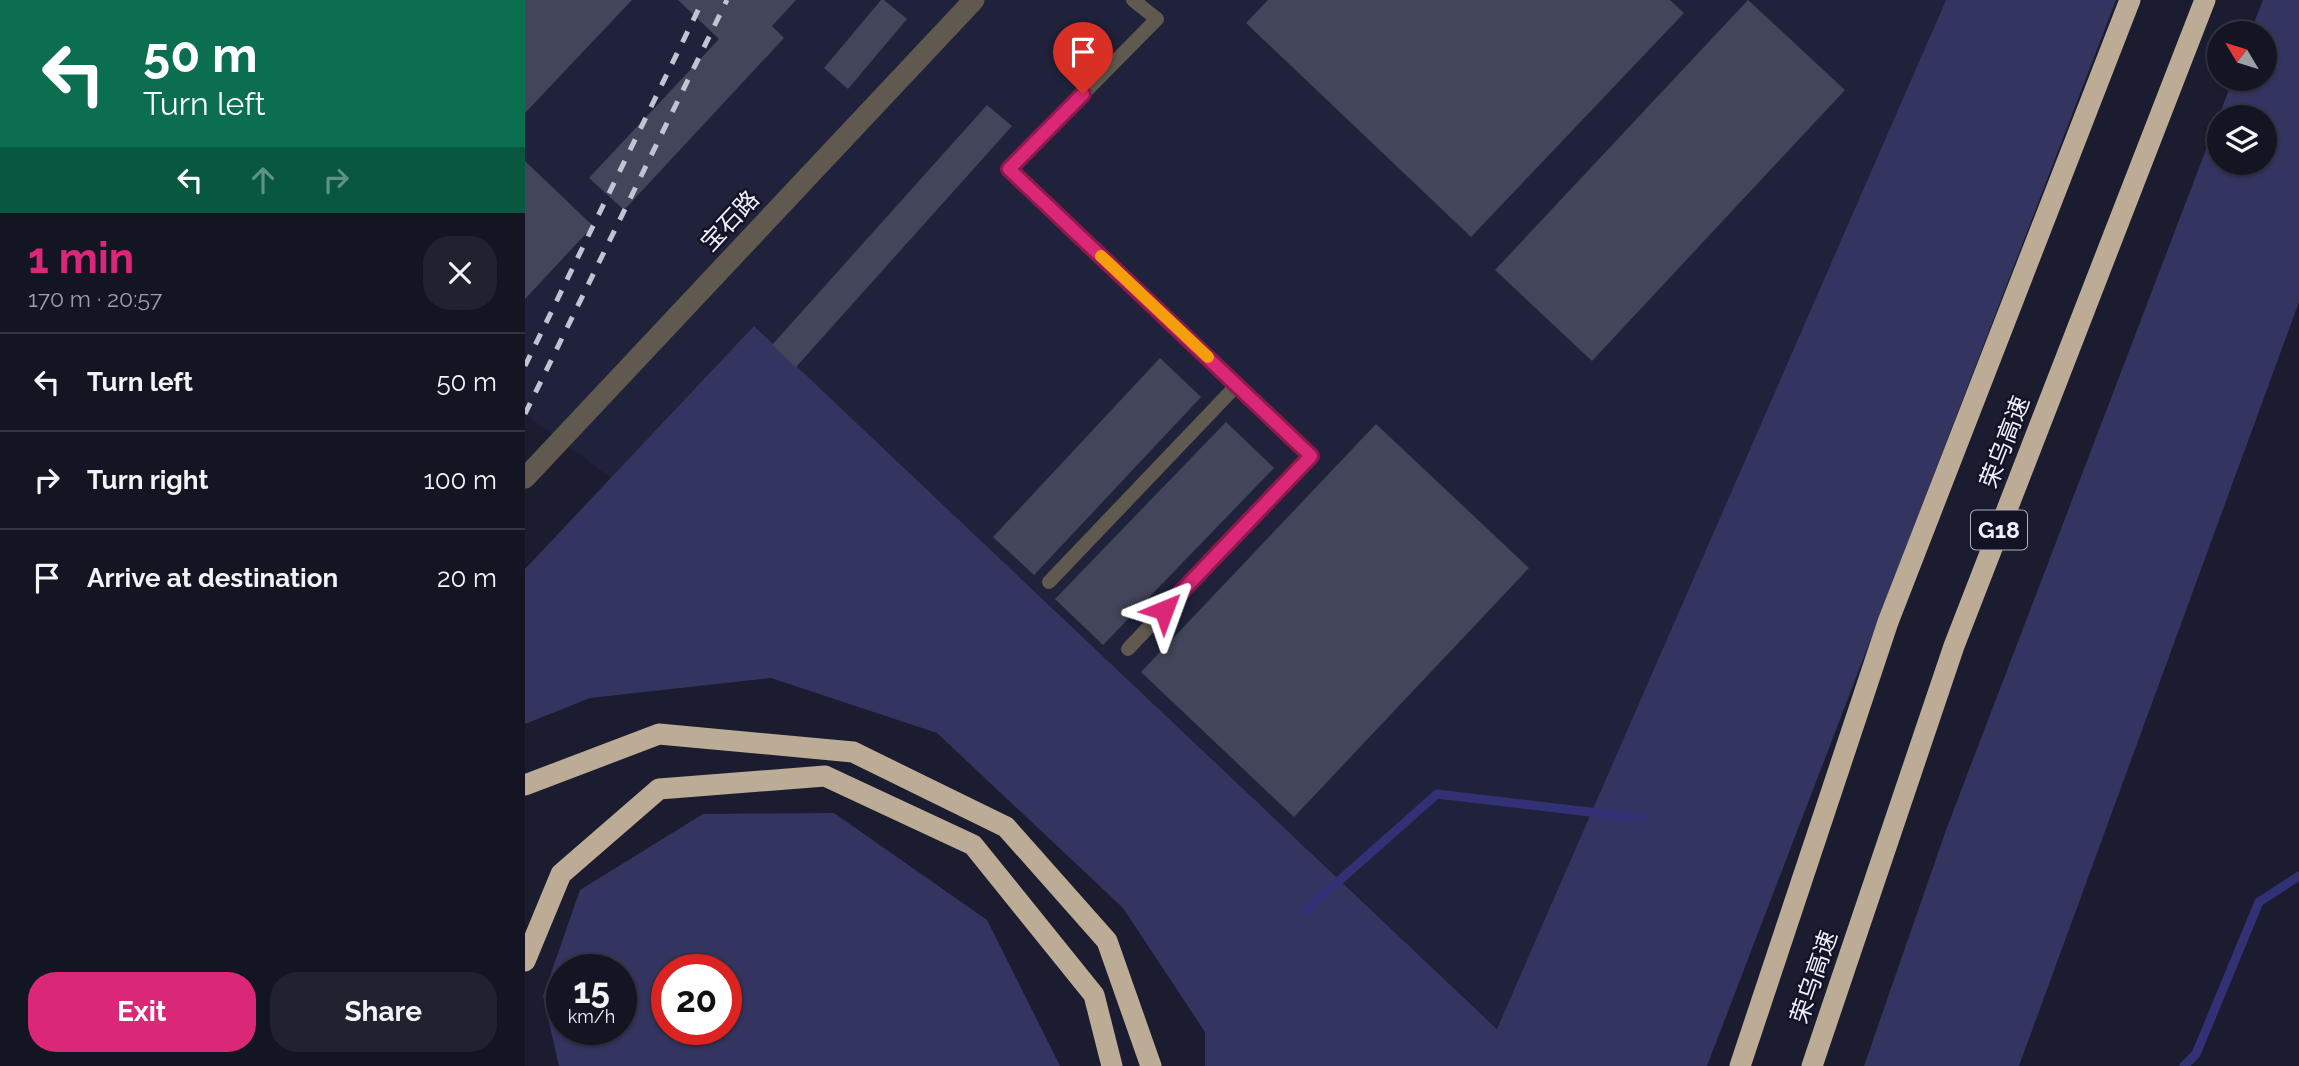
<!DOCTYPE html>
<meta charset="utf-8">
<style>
body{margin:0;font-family:Raleway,"Noto Sans SC",sans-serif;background:#212230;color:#f1f3f6;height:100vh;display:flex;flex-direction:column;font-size:26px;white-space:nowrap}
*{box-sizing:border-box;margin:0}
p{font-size:23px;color:#9d9fa6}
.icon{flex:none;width:38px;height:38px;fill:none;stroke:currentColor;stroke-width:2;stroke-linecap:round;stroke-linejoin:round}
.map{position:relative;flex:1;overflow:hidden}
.sheet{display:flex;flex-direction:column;background:#141523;width:525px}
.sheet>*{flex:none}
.top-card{background:#0b6e4f;color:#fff;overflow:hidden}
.needle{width:46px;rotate:308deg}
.fabs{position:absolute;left:1682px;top:21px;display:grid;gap:14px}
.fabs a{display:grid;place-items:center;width:70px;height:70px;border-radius:50%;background:#141523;box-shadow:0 2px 5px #0004,0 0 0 2px #333441;font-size:35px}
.speed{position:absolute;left:21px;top:954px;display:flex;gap:14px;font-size:35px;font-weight:700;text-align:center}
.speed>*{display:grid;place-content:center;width:91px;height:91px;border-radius:50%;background:#141523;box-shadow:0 2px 5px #0004,0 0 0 2px #333441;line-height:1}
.speed small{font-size:18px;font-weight:400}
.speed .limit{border:10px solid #d22;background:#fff;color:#111}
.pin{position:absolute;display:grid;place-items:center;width:60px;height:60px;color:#fff;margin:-72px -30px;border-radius:50% 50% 50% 0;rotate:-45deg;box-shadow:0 0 7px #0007}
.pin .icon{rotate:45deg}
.me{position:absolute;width:77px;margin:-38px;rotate:44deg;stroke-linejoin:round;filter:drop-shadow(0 0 5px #0008)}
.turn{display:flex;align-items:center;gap:24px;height:147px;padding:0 28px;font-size:32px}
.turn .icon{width:91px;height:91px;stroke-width:2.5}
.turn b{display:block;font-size:49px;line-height:60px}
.lanes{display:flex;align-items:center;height:66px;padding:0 28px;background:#0003;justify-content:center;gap:35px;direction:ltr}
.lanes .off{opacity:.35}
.round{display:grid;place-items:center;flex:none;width:74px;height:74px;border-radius:28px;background:#212230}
.overview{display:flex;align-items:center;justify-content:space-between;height:119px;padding:0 28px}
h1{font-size:42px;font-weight:700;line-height:52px;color:#db2777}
.cta{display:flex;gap:14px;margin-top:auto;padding:14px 28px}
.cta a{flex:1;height:80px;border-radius:28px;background:#db2777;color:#fff;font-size:28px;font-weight:700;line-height:80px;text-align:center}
.cta a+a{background:#212230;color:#f1f3f6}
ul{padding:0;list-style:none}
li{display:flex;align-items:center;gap:21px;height:98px;padding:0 28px;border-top:2px solid #333441}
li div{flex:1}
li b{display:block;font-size:26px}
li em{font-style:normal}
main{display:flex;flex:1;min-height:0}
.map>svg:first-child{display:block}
.built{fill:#20223b}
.green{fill:#333460;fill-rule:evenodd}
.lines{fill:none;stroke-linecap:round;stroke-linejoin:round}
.stream{stroke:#333175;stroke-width:9}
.building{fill:#43455b}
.lane{stroke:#605950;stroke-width:14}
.street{stroke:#605950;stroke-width:21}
.highway{stroke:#bcac96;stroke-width:21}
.rail{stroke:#c2c4d2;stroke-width:5;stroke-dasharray:12 12;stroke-linecap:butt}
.route-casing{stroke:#8e194d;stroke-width:18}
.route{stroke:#db2777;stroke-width:12}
.slow{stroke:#f59e0b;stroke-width:12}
.labels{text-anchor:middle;stroke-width:5;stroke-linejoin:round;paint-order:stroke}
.shield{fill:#121325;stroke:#acaebc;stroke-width:2}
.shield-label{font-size:23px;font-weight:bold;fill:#eef0fd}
.street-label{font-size:24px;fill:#eef0fd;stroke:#121325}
</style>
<main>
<section class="sheet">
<div class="top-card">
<div class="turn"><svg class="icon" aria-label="left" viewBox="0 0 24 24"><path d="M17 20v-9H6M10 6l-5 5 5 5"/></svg><div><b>50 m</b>Turn left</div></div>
<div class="lanes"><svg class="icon" aria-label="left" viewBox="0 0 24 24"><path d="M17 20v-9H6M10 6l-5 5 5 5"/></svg><svg class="icon off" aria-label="ahead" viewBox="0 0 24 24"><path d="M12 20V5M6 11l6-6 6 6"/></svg><svg class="icon off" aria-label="right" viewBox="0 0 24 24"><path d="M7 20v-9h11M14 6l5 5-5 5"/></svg></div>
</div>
<div class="overview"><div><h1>1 min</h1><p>170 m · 20:57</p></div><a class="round"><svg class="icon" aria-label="close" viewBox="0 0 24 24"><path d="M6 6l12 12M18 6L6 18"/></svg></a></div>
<ul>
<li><svg class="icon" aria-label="left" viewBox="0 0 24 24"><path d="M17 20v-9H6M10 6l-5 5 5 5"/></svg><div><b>Turn left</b></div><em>50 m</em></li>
<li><svg class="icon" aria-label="right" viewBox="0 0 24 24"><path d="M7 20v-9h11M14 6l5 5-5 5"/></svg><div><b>Turn right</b></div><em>100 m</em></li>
<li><svg class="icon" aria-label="arrive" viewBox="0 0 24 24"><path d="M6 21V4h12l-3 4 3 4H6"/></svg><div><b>Arrive at destination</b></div><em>20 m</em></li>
</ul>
<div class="cta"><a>Exit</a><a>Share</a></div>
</section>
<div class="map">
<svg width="1774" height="1066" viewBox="0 0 1774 1066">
<rect width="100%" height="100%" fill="#1b1c2f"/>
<!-- built -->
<path class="built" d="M0,0H1421L973,1029L230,327L86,478L0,414Z"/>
<!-- green -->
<g class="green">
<path d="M1421,0H1591L1182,1066H680V1032L598,908L412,733L246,678L65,698L0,724V569L229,326L972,1029Z"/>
<path d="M1738,0H1774V302L1494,1066H1339L1421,830L1708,79H1740V33H1725ZM1740,117V163H1694V117Z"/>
<path d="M309,813L462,920L535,1066H34L18,996L55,890L178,814ZM37,970H96V1029H37ZM142,970H201V1029H142Z"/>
</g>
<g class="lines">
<!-- stream -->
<g class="stream">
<path d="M780,911L912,794L1116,818"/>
<path d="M1659,1066L1671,1054L1734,902L1774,876"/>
</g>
</g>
<!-- building -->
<g class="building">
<path d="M0,0H107L0,113Z"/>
<path d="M153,0H271L247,26L259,38L99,210L64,178L194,39Z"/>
<path d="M356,0H359L382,19L323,89L299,68Z"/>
<path d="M743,0H1145L1159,13L946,237L721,23Z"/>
<path d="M1223,0L1320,90L1067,361L970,270Z"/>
<path d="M462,105L487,126L271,367L247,345Z"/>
<path d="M0,161L68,226L0,299Z"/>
<path d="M635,358L676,397L509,575L468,537Z"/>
<path d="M701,422L749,468L578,645L530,599Z"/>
<path d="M851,424L1004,568L769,817L616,672Z"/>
</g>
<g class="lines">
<!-- lane -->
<g class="lane">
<path d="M524,582L712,385"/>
<path d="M603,649L786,455L484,169L632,19L608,0"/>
</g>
<!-- street -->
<path class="street" d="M0,478L449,0"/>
<!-- highway -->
<g class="highway">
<path d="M0,785L134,734L328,752L481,827L582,941L626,1066"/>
<path d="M0,961L36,874L134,789L300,776L448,845L569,995L587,1066"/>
<path d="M1215,1066L1363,622L1605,0"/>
<path d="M1287,1066L1429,646L1680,0"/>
</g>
<!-- rail -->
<g class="rail">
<path d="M0,366L178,0"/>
<path d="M0,414L202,0"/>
</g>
</g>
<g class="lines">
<defs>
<path id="route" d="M558,94L484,169L786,456L639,610"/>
</defs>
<!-- route casing -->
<use href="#route" class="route-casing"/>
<!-- route -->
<use href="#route" class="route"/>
<!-- slow -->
<path class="slow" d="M576,256L683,357"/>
</g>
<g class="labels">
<!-- shield labels -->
<rect class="shield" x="1446" y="510.5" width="56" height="39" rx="5"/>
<g class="shield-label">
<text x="1474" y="538">G18</text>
</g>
<!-- street labels -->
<g class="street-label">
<text transform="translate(205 221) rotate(-47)" y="8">宝石路</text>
<text transform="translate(1480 442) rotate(-69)" y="8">荣乌高速</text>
<text transform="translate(1289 977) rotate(-71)" y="8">荣乌高速</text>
</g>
</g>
</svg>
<div class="fabs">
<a><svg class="needle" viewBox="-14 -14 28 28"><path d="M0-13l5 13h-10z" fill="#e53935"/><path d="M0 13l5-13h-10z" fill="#9d9fa6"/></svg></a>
<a><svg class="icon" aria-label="layers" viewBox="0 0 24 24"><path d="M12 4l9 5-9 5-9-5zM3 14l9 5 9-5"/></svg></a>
</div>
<div class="speed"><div>15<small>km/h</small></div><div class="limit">20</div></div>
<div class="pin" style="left:558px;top:94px;background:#d93025"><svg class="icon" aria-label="arrive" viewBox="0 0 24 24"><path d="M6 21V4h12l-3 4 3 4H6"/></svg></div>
<svg class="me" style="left:639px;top:610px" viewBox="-20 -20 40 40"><path d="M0-17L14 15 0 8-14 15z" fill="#db2777" stroke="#fff" stroke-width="4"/></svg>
</div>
</main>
